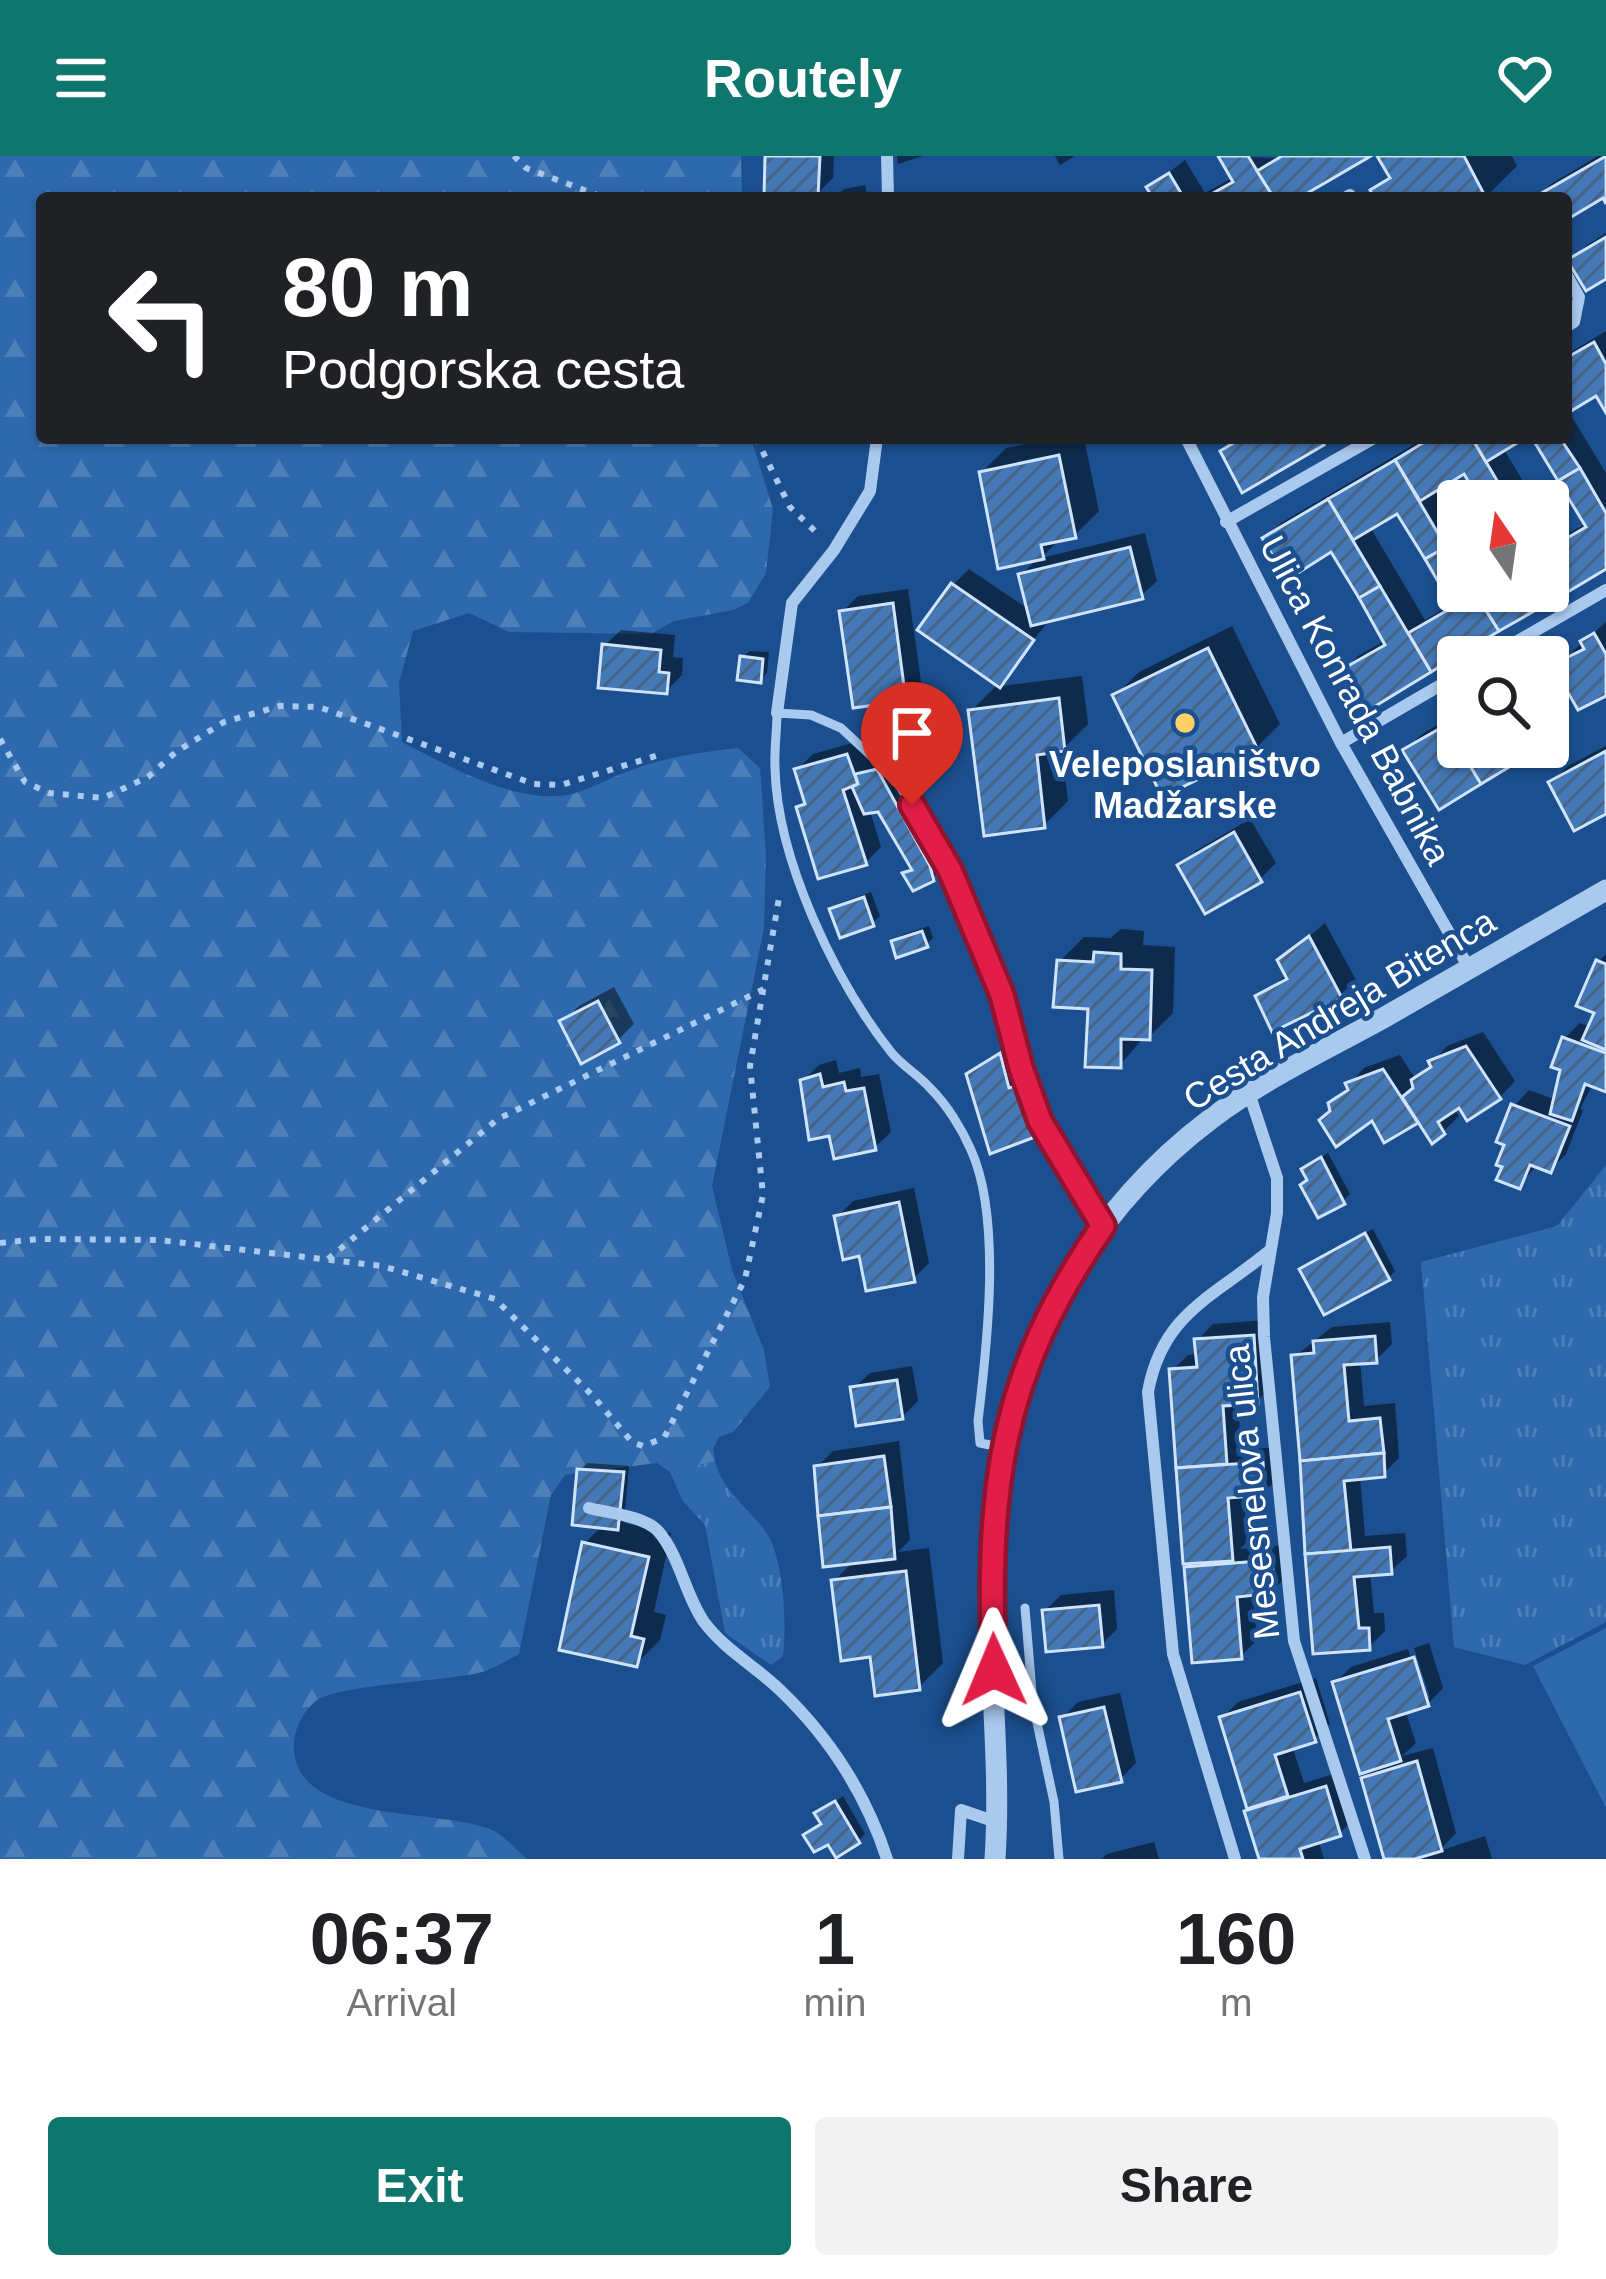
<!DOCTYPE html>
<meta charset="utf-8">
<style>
body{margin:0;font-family:Helvetica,sans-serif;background:#f2f2f2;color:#202124;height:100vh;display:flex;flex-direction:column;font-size:45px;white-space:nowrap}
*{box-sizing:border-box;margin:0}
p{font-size:39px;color:#757577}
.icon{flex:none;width:66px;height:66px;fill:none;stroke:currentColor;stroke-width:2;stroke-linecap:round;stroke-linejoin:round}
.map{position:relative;height:1703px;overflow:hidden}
.details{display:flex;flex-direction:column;background:#fff;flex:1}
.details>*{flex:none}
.banner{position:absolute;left:36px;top:36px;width:1536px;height:252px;border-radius:12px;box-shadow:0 3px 9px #0004;background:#202124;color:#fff;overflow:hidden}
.needle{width:78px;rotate:347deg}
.controls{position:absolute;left:1437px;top:324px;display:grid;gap:24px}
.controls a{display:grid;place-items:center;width:132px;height:132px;border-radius:12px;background:#fff;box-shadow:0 3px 9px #0004;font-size:60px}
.pin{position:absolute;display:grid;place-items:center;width:102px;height:102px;color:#fff;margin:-123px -51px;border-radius:50% 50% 50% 0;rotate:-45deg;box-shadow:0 0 12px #0007}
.pin .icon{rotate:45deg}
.me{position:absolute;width:132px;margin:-66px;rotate:359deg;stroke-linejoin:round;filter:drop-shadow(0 0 9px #0008)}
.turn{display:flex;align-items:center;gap:42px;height:252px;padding:0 48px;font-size:54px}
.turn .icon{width:156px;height:156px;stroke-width:2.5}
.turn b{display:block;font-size:84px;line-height:102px}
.eta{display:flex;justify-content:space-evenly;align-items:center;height:204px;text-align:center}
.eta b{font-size:72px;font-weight:600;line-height:84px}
.action{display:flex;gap:24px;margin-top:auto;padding:24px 48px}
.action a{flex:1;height:138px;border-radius:12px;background:#0f766e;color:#fff;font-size:48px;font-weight:600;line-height:138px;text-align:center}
.action a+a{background:#f2f2f2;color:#202124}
header{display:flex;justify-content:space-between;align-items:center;height:156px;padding:0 48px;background:#0f766e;color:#fff;font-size:54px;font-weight:600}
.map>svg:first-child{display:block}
.grass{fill:url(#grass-tufts)}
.forest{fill:url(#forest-firs)}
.green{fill:#2e69ad}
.shadow{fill:#0007;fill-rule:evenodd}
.building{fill:url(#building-hatch);stroke:#cfe3fa;stroke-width:3}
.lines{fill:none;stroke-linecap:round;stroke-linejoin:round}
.path{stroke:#a9c9ee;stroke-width:6;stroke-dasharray:6 9;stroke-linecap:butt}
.service{stroke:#a9c9ee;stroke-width:9}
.minor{stroke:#a9c9ee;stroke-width:12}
.tertiary{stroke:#a9c9ee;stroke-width:21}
.route-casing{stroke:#92132f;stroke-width:30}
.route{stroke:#e11d48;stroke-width:21}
.poi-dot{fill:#ffd166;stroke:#1b4f8f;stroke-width:4.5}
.labels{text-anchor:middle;stroke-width:9;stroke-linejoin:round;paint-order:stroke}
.street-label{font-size:36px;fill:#fff;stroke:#1b4f8f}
.poi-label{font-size:36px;font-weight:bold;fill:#fff;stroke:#1b4f8f}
</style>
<header><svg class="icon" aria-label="menu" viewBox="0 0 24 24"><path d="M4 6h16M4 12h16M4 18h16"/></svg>Routely<svg class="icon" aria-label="heart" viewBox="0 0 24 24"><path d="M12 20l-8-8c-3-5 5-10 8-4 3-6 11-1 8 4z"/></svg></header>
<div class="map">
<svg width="1606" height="1703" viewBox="0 0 1606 1703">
<defs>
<pattern id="grass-tufts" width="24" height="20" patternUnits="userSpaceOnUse" patternTransform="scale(3)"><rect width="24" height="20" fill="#2e69ad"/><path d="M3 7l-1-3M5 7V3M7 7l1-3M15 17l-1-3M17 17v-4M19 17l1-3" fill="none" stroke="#4d80b9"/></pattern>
<pattern id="forest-firs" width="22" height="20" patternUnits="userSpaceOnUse" patternTransform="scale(3)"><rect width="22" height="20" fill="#2e69ad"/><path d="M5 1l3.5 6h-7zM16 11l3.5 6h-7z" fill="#4d80b9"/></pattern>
<pattern id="building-hatch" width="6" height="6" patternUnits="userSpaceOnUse" patternTransform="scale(3)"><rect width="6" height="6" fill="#4478b7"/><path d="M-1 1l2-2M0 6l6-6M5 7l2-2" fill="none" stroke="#486282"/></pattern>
</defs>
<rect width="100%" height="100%" fill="#1b4f8f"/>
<!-- grass -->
<g class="grass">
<path d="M1606,1009V1466L1525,1509L1454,1491L1421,1106L1557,1070Z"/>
<path d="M715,1305C722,1335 749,1352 766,1376C784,1402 787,1469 783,1500L771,1509L725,1477L705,1369L682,1344L670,1316Z"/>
</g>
<!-- forest -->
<path class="forest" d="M0,0H741L742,42H42V282H751L773,353L766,417L748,447L733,454L674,465L651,478L509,476L469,457L413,475L399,527L402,586C445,608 508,644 559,640C584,638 606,623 629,615C665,601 700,596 738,592L760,612L766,700L764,772L712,1030L732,1114L764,1194L770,1231L733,1276L719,1281L713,1293L715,1305L670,1316L657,1307L565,1319L551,1339L519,1498C506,1505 492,1514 478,1517C445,1525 336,1529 316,1545C302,1556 293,1576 294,1593C297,1669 443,1652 492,1674C505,1680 516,1694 527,1703H0Z"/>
<!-- green -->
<path class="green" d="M1606,1472V1652L1533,1510Z"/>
<!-- shadow -->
<g class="shadow">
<path d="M768,0H834L833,22L817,38Z"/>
<path d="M897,0H923L898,8Z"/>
<path d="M1055,0H1075L1060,9Z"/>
<path d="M1221,0L1274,2L1365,0L1293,42H1156L1150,31L1185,4L1205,37L1234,21Z"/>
<path d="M1381,0H1512L1517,10L1485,42H1378L1374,35L1391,17Z"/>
<path d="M1598,0H1606V42L1604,38L1566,61V42H1536L1551,28Z"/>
<path d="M865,29L868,42H835L844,33Z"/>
<path d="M1606,77V120L1571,105L1587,89Z"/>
<path d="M1606,175V252L1597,236L1567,253L1606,317V411L1366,553L1343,515L1358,500L1386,484L1332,392L1265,382L1281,367L1425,282H1519L1503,292L1535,345H1484L1465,314L1436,332L1458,368V435H1548V366L1558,383L1587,367L1536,282H1566V199ZM1398,353L1454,447L1425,464L1370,371Z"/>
<path d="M1058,282H1084L1099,355L1075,379L1061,382L1041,402L1145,377L1157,425L1141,440L1044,464L1047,467L999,528L953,429L969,413L1031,455L1022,418L1039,401L982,316L1006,292Z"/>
<path d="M908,433L921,526L905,542L842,456L858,440Z"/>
<path d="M1606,466V535L1556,510Z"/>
<path d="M1232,470L1280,568L1256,592L1115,540L1139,516Z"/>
<path d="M621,474L675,479L673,501L683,502L682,519L666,535L605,489Z"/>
<path d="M750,495L769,496L767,517L760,524L742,502Z"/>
<path d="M1082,520L1088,568L1062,594L1068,645L1044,669L971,555L995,531Z"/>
<path d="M1458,557V591H1531L1440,650L1406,594L1422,578Z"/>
<path d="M863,584L873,610L884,607L936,702L939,715L932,723L906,717L913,710L880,653L870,655L881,691L865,707L799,652L807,645L797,614L813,598Z"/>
<path d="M1606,590V654L1552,626L1568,610Z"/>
<path d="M1250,663L1276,707L1260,723L1181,710L1197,694Z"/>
<path d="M871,736L880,760L872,767L833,754L840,747Z"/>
<path d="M1325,767L1356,824L1340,839L1258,841L1288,818L1281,804Z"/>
<path d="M929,770L933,782L926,789L894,786L902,779Z"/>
<path d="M1121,773L1144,775L1143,789L1175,791L1173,857L1149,881H1144L1120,909L1091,851L1060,805L1084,781L1111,782Z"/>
<path d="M1606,798V932L1593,928L1580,953L1583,954L1566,998L1550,1014L1537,1009L1520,1029L1514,950L1529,934L1556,944L1564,883L1580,867L1591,871L1598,856L1599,805Z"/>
<path d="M614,831L634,868L618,884L563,866L579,850Z"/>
<path d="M1483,876L1515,925L1500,941L1468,960L1460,947L1454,952L1459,960L1443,976L1419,963L1385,983L1373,961L1333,954L1332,948L1364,912L1400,899L1416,924L1447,890Z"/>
<path d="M1016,884L1024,918L1032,916L1049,963L1033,979L970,919Z"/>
<path d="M836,904L839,917L860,912L861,921L879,918L891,976L875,991L832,977L803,925L819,909Z"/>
<path d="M1328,997L1350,1038L1343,1045L1310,1023L1304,1013Z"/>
<path d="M914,1032L929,1107L913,1123L837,1061L853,1045Z"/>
<path d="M1373,1073L1395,1115L1388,1122L1303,1113Z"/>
<path d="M1268,1164L1273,1229L1257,1245L1238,1246L1241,1294L1278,1291L1280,1320L1264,1336L1244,1337L1247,1386L1240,1393L1287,1389L1289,1418L1273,1434L1253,1436L1257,1484L1241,1500L1187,1412L1196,1404L1186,1405L1172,1215L1188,1199L1199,1198L1198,1184L1213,1168Z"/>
<path d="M1390,1166L1392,1188L1376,1204L1360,1205L1364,1250L1395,1247L1399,1302L1383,1318L1360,1320L1365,1380L1405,1377L1407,1400L1391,1415L1370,1417L1374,1457H1384L1385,1475L1369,1491L1315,1495L1294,1201L1332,1171Z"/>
<path d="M912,1210L918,1245L902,1261L854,1232L870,1217Z"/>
<path d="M899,1285L910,1384L898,1396L929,1392L943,1507L919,1531L873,1498L834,1425L855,1404L817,1311L833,1295Z"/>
<path d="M587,1307L629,1310L624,1367L671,1377L654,1456L666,1459L660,1484L636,1508L585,1387L603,1369L580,1314Z"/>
<path d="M1114,1434L1117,1473L1101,1489L1045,1455L1061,1439Z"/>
<path d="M1429,1487L1443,1532L1428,1548L1405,1554L1416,1587L1402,1600L1433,1592L1456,1677L1439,1695L1485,1680L1492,1703H1387L1364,1622L1377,1610L1335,1527L1351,1511L1408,1493L1423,1542H1430L1414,1492Z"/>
<path d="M1316,1522L1330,1568L1314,1583L1292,1590L1304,1627L1341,1616L1355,1661L1340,1677L1318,1684L1324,1703H1262L1222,1562L1238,1546Z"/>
<path d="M1120,1537L1136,1607L1120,1623L1062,1562L1078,1546Z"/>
<path d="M843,1640L865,1678L858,1685L823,1667L818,1658Z"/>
<path d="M1154,1686L1159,1703H1102L1107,1698Z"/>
</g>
<!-- building -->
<g class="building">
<path d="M765,0H820L818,41L764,40Z"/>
<path d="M1218,0H1248L1274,42H1204L1233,26Z"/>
<path d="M1282,0H1371L1299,42H1274L1257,15Z"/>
<path d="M1377,0H1464L1486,42H1374L1370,34L1390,22Z"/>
<path d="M1606,0V48L1603,42L1566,64V42H1533Z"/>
<path d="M1169,17L1184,42H1153L1146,31Z"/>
<path d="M1606,81V123L1586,135L1567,104Z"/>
<path d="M1594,186L1606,208V257L1596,240L1566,258V202Z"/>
<path d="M1242,282H1320L1324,289L1242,337L1220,295Z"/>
<path d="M1431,282H1472L1509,345H1480L1464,318L1420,345L1395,304Z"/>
<path d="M1472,282H1525L1486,306Z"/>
<path d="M1532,282H1560L1580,312L1558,325Z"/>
<path d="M1059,299L1076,382L1041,389L1044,403L998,413L979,316Z"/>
<path d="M1395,304L1446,391L1425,403L1397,358L1353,384L1328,343Z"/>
<path d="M1580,312L1606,357V413L1566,437L1548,407V393L1586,371L1558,325Z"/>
<path d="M1328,343L1380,430L1359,442L1331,396L1287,424L1262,382Z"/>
<path d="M1130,391L1143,443L1031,470L1018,418Z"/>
<path d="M1446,391L1458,410V435H1474L1499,475L1431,516L1408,477L1453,451L1425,403Z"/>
<path d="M1548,407L1566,437L1499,475L1474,435H1548Z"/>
<path d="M951,427L1034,484L1000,532L917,474Z"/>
<path d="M1380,430L1431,516L1364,557L1339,515L1385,489L1359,442Z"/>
<path d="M893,447L906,545L853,552L839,455Z"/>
<path d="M1594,477L1606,498V540L1578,554L1552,509L1584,493L1580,485Z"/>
<path d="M602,488L661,494L659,516L669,517L667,538L598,532Z"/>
<path d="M1208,492L1258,594L1162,641L1112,539Z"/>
<path d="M740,500L763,503L761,527L737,524Z"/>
<path d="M1059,542L1065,595L1037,599L1045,672L984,680L968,554Z"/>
<path d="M1446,569L1481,628L1439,654L1402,594Z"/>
<path d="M1459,591H1518L1524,602L1481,628Z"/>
<path d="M1606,595V658L1574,675L1548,626Z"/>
<path d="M847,598L858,628L843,634L867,709L818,723L796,651L805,648L794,613Z"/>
<path d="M877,613L930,710L934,725L913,735L902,717L912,714L878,656L864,658L852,631L858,628L855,618Z"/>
<path d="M1234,676L1262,726L1205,758L1177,709Z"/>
<path d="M864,741L874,770L840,782L829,753Z"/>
<path d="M922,775L928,791L896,802L891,785Z"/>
<path d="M1309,780L1342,842L1272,876L1255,840L1287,823L1277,804Z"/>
<path d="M1094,796L1121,798V813L1152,814L1150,884L1121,883V912L1085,911L1088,853L1053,851L1057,804L1093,806Z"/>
<path d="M1596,804L1606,808V894L1582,884L1594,857L1576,850Z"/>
<path d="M598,845L620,887L581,908L559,865Z"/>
<path d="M1562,881L1606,897V936L1585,928L1572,965L1550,958L1560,914L1551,911Z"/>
<path d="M1466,890L1501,943L1467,965L1459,952L1438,966L1445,978L1432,988L1402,941L1413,932L1411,924L1431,911L1428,905Z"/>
<path d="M1000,897L1009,932L1016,930L1035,981L990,998L966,918Z"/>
<path d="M1383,913L1418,967L1384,987L1372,965L1336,991L1319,964L1330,955L1328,947L1348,934L1345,927Z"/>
<path d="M820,918L823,931L844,926L846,935L864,932L876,994L834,1003L829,980L809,984L800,924Z"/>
<path d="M1511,948L1570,970L1551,1017L1530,1009L1520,1033L1496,1024L1502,1011L1496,1009L1504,989L1496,986Z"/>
<path d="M1321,1001L1345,1048L1318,1062L1300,1029L1307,1024L1301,1013Z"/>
<path d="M899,1046L915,1126L866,1135L859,1100L843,1104L834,1060Z"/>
<path d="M1365,1077L1390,1124L1324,1159L1299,1113Z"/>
<path d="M1254,1179L1258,1248L1223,1250L1227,1308L1176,1312L1169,1213L1197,1211L1194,1183Z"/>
<path d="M1375,1180L1377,1207L1344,1209L1349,1265L1380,1262L1384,1297L1300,1305L1291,1199L1314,1197L1313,1185Z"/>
<path d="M897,1224L903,1263L856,1270L850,1231Z"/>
<path d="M1384,1297L1385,1321L1344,1325L1351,1395L1305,1398L1300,1305Z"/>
<path d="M884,1300L891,1351L818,1360L814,1310Z"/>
<path d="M1263,1306L1265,1339L1228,1342L1233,1405L1183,1408L1176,1312Z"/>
<path d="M577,1313L624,1316L618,1374L572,1369Z"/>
<path d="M891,1351L895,1403L823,1411L818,1360Z"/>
<path d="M582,1386L649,1401L631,1480L644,1483L637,1511L559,1494Z"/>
<path d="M1390,1391L1392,1418L1354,1421L1359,1472H1369L1370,1494L1313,1498L1305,1398Z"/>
<path d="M1272,1404L1275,1437L1237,1441L1242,1503L1192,1507L1184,1411Z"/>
<path d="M906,1415L920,1534L875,1540L870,1501L841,1505L831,1424Z"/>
<path d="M1099,1449L1103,1491L1046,1496L1042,1454Z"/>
<path d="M1414,1501L1429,1550L1388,1563L1401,1605L1360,1618L1332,1526Z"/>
<path d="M1300,1536L1316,1586L1275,1599L1288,1640L1247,1653L1219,1561Z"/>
<path d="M1104,1551L1122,1626L1076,1636L1059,1561Z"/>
<path d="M1417,1605L1442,1695L1415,1703H1384L1361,1622Z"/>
<path d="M1326,1630L1341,1680L1300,1693L1303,1703H1259L1244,1655Z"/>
<path d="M835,1645L860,1687L836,1702L828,1689L814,1696L803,1679L821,1668L814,1657Z"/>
</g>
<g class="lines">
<!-- path -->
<g class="path">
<path d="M514,0L526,12L605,42"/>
<path d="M756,282L790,351L818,378"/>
<path d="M0,583L25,626L49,637L103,642L148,621L176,596L224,566L280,550L319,551L534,628L561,629L662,598"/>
<path d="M1420,799L1433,792"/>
<path d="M0,1087L39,1083L159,1084L382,1110L495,1143L593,1240L632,1286L643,1290L664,1282L745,1123L763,1039L750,910L779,742"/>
<path d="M328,1103L498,963L766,832"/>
</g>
<!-- service -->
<g class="service">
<path d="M1000,1291L980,1287L978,1265C987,1191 1002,1062 971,994C962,973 947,949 931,933C919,919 902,910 891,896C835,825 777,703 775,612C774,594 777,575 777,557L811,559L841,572L895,622L950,714L1002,839L1040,965L1103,1070"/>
<path d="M1025,1452L1033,1548L1054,1646L1059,1703"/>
</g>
<!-- minor -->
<g class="minor">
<path d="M887,0L888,42"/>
<path d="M1345,42L1350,39"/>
<path d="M1566,118L1579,141L1574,166L1566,171"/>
<path d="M1186,282L1341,587L1469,812"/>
<path d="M1226,366L1374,282"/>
<path d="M1490,501L1606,434"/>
<path d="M777,557L792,447L834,394L870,335L877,282"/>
<path d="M1341,587L1458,519"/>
<path d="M1249,937L1277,1022V1057L1263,1141L1264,1181L1294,1485L1365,1703"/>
<path d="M589,1352C609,1357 644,1360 658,1375C680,1400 685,1439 704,1466C725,1494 755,1510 780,1534C829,1581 866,1638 887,1703"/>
<path d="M958,1703L961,1654L996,1666"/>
<path d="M1235,1703L1173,1498L1148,1236C1162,1158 1212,1142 1268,1096"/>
</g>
<!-- tertiary -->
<path class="tertiary" d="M995,1703C1003,1582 980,1459 994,1339C1012,1190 1092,1052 1212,962C1265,922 1327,893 1385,861C1459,819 1532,776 1606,734"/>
</g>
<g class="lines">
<defs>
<path id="route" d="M912,649L950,714L1002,839L1021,912L1040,965L1103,1070C998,1221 987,1335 994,1514"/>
</defs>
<!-- route casing -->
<use href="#route" class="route-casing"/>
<!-- route -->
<use href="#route" class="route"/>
</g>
<!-- markers -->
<circle class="poi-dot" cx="1185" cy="567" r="12"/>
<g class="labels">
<!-- street labels -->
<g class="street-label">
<text transform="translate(1356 544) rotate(62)" y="13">Ulica Konrada Babnika</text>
<text transform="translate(1339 853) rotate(-31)" y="13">Cesta Andreja Bitenca</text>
<text transform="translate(1251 1336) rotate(-96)" y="13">Mesesnelova ulica</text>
</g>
<!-- poi labels -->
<g class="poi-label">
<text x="1185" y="621">Veleposlaništvo<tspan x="1185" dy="41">Madžarske</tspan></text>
</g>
</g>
</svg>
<div class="controls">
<a><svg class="needle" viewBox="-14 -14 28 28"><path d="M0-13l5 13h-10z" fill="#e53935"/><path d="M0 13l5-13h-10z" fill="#757577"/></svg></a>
<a><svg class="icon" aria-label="search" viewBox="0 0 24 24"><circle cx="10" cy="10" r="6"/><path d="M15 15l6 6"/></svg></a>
</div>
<div class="pin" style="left:912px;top:649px;background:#d93025"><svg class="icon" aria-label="arrive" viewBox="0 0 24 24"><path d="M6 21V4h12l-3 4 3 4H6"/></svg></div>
<svg class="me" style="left:994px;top:1514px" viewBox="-20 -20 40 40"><path d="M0-17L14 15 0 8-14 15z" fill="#e11d48" stroke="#fff" stroke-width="4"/></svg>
<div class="banner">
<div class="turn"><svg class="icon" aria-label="left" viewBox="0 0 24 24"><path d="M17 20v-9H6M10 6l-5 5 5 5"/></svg><div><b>80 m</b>Podgorska cesta</div></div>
</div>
</div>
<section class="details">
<div class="eta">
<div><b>06:37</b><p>Arrival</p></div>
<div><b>1</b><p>min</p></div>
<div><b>160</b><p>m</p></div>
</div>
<div class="action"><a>Exit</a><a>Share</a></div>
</section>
